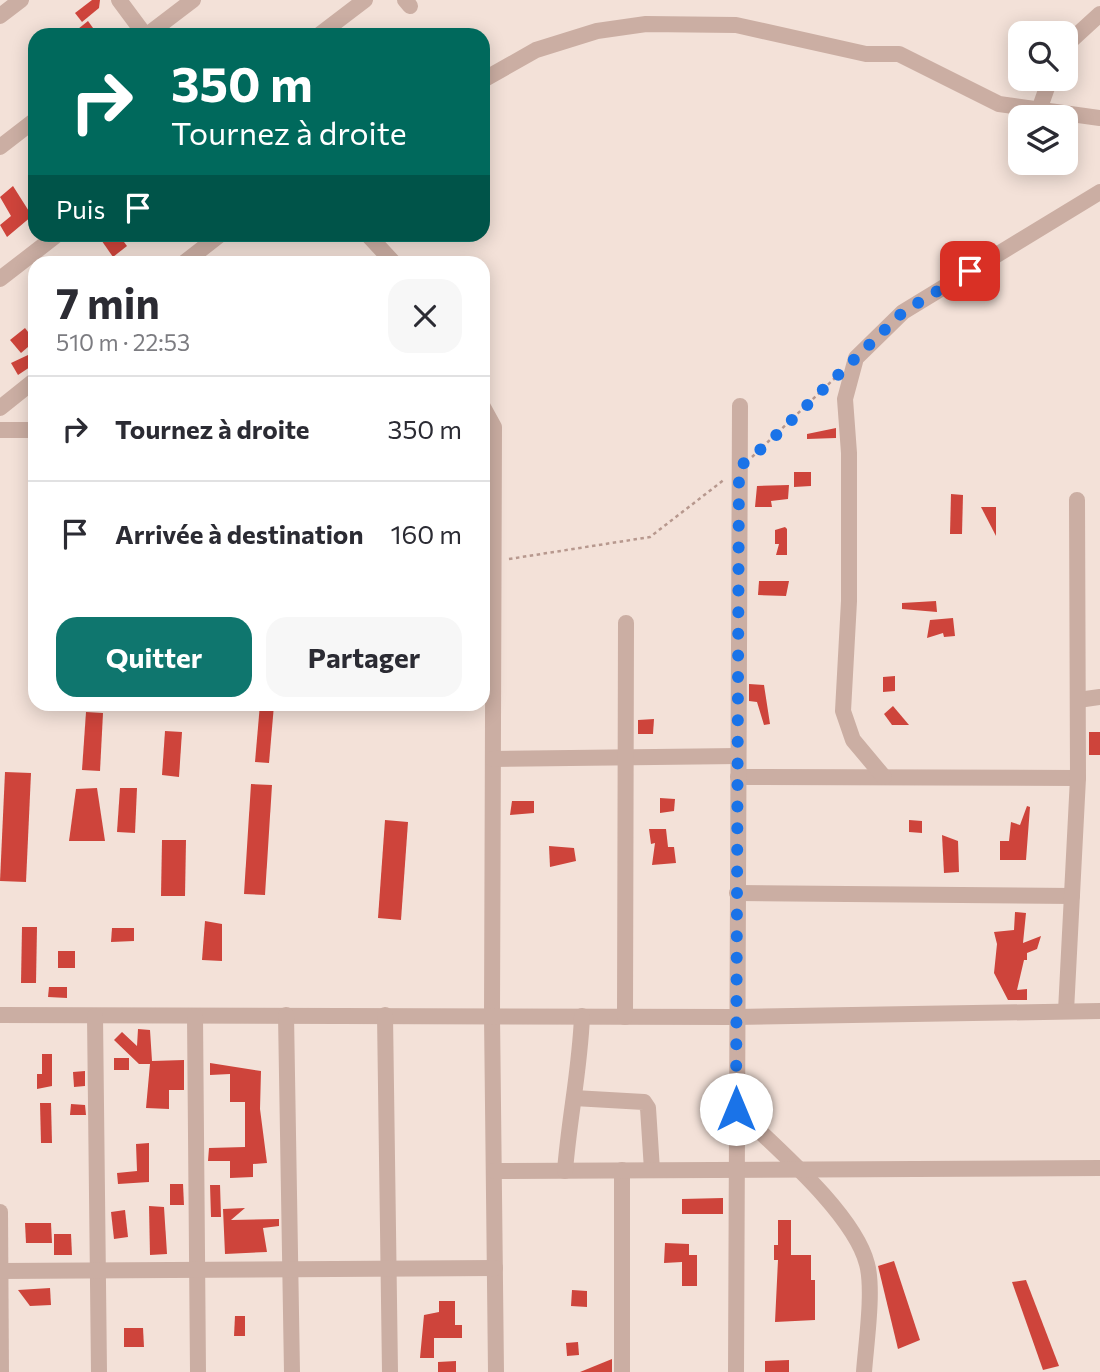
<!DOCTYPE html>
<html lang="fr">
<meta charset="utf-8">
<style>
body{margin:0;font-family:Commissioner,sans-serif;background:#f7f7f7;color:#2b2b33;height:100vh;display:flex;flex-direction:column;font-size:26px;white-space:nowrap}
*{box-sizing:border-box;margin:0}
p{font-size:23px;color:#7c7c81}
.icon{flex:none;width:38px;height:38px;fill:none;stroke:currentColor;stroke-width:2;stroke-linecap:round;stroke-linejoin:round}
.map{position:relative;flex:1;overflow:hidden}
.drawer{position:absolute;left:28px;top:256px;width:462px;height:455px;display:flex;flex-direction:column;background:#fff;border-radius:21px;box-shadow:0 4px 18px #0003}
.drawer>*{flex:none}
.banner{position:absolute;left:28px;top:28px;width:462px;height:214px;border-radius:21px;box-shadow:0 4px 18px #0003;background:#00695c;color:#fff;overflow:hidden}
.buttons{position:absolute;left:1008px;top:21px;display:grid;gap:14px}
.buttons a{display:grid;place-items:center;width:70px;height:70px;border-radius:14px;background:#fff;box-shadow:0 4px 18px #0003;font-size:35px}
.pin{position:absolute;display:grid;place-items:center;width:60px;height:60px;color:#fff;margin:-30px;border-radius:14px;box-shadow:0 4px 10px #0006}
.me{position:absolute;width:77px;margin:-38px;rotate:0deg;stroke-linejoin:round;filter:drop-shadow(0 0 5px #0008)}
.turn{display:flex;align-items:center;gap:24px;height:147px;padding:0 28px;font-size:32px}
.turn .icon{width:91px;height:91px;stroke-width:2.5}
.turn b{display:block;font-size:49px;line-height:60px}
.then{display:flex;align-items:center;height:66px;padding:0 28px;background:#0003;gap:14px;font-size:26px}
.round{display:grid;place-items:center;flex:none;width:74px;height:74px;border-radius:21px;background:#f7f7f7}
.head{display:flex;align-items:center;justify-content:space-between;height:119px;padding:0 28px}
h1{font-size:42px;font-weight:700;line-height:52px}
.button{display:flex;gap:14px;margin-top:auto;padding:14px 28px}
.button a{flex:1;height:80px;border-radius:21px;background:#0f766e;color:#fff;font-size:28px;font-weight:700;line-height:80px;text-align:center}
.button a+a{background:#f7f7f7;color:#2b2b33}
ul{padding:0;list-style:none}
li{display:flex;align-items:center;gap:21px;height:105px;padding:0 28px;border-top:2px solid #e1e1e2}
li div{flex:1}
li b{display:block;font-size:26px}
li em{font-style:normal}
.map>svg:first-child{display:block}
.building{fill:#ce443b}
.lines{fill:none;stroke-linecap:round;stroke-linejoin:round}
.path{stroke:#b7988e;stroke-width:2.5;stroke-dasharray:3.5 3.5;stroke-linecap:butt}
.minor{stroke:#cbaea3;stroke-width:16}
.route{stroke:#1a73e8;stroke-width:12;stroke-dasharray:0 21.6}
</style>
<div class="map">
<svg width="1100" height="1372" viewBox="0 0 1100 1372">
<rect width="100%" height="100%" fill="#f3e1d8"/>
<!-- building -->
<g class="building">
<path d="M92,0H100L99,8L82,22L75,13Z"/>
<path d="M88,21L98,35H82L78,29Z"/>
<path d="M13,186L32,216L7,237L0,225L11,216L0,197Z"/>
<path d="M97,234H118L127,246L113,257Z"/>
<path d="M25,328L35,341L21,353L10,340Z"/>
<path d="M28,355L33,365L18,375L11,363Z"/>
<path d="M836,428V438L807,439V434Z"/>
<path d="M794,472H811V486L794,487Z"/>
<path d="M789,485L788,499L771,501L772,507H755L757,486Z"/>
<path d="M951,494L963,495L962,534H950Z"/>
<path d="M981,507H996V536Z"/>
<path d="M785,527L787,529V555H776L779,544H775V530Z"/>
<path d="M759,581H789L786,596L758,595Z"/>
<path d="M936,601L937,612L902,609V603Z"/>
<path d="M953,618L955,636L944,637L943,633L927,638L930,620Z"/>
<path d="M895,676V691L883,692V677Z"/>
<path d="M749,684L764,685L770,724L764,725L757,702L749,701Z"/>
<path d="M260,704L274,705L269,763L255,762Z"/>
<path d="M893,706L909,725H892L884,714Z"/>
<path d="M86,712L103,713L100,771L82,770Z"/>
<path d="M654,719L653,734H638V720Z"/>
<path d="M165,731L182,732L179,777L162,775Z"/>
<rect x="1089" y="732" width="11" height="23"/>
<path d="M5,772L31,773L26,882L0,881Z"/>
<path d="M251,784L272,785L265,895L244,894Z"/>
<path d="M97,788L105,841H69L76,789Z"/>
<path d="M120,788H137L135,833L117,832Z"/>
<path d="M660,798L675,799L674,811L660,813Z"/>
<path d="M512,801H534V813L510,815Z"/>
<path d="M1027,806L1030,807L1026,860H1000V841H1009L1011,822L1020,825Z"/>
<path d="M385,820L408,822L401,920L378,918Z"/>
<path d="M909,820L922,821V833L909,832Z"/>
<path d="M649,829H666L668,847H674L676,863L652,865L655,843L651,844Z"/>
<path d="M942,835L958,841L959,872L944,873Z"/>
<path d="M162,840H186L185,896H161Z"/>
<path d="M549,846L574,848L576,861L550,867Z"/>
<path d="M1015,912L1026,913L1023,943L1041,936L1037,949L1027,953V960H1024L1017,990L1027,989V1000H1008L994,973L997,944L994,932L1014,930Z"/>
<path d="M205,921L222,924V961L202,960Z"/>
<path d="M22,927H37L36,983H21Z"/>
<path d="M112,928H134V941L111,942Z"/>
<rect x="58" y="951" width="17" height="17"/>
<path d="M49,987H67V998L48,997Z"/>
<path d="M138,1029L150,1030L152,1061L184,1060V1090H169V1109L146,1108L150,1064H139L114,1040L122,1032L137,1046Z"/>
<path d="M42,1054H52V1086L37,1089V1074H42Z"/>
<rect x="114" y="1058" width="15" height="12"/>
<path d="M210,1063L261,1071L260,1109L267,1163L253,1164V1177L230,1178V1161H208L209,1148L245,1147V1102H230V1074L210,1075Z"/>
<path d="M85,1071V1086L74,1087L73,1072Z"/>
<path d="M40,1103H51L52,1143H41Z"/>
<path d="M71,1104L85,1105L86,1115H70Z"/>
<path d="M149,1143V1182L118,1184L117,1173L137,1171L136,1144Z"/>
<path d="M170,1184H183L184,1205H170Z"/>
<path d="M210,1185H220L221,1217H211Z"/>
<path d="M723,1198V1214H682V1199Z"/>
<path d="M149,1206L164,1207L167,1254L150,1255Z"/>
<path d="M245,1208L231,1220L279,1219V1226L263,1228L267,1252L225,1254L223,1209Z"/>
<path d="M125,1210L128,1237L114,1239L111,1212Z"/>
<path d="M778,1220H791V1255H811V1280H815V1320L775,1322L778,1260H774V1245H778Z"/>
<path d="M25,1223H51L52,1243H26Z"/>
<path d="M54,1234H71L72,1255H54Z"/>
<path d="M665,1243L689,1244V1255H697V1286H682V1262L664,1263Z"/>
<path d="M894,1261L920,1340L898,1349L878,1266Z"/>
<path d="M1026,1280L1059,1366L1043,1370L1012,1282Z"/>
<path d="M50,1288L51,1305L30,1306L18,1290Z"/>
<path d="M572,1290L587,1291V1307L571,1306Z"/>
<path d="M439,1301H455V1325H462V1338H434V1358H420L424,1315L439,1312Z"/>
<path d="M235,1316H245V1336H234Z"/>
<path d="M124,1328H143L144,1347H124Z"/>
<path d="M578,1342L579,1355L567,1356L566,1343Z"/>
<path d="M612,1359V1372H580Z"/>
<path d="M789,1360V1372H765V1361Z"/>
<path d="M456,1361V1372H438V1362Z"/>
</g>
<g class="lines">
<!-- path -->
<g class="path">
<path d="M752,457L836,377"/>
<path d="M509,559L650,537L725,479"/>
</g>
<!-- minor -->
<g class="minor">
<path d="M119,0L145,35"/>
<path d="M405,0L410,6"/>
<path d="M0,16L21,0"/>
<path d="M147,35L193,0"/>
<path d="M319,35L365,0"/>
<path d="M1066,45L1100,14"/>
<path d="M483,80L536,50L597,31L646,24L736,25L866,54H899L999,104L1100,118"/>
<path d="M1039,110L1050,79"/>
<path d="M0,147L35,120"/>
<path d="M367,234L393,262"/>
<path d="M185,262L221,234"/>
<path d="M0,279L58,234"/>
<path d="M483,407L494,427L492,1016L496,1372"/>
<path d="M0,408L35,380"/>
<path d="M0,430H35"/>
<path d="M1078,700L1100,697"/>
<path d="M493,759L738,756"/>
<path d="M738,777L1078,778"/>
<path d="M884,777L853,740L843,711L849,601V453L845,399L856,358L903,312L1100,192"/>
<path d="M737,893L1072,896"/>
<path d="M1066,1011L1078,778L1077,500"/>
<path d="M0,1015L736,1017L1100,1011"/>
<path d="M286,1015L292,1372"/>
<path d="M385,1015L390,1372"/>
<path d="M95,1016L99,1372"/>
<path d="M195,1016L198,1372"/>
<path d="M625,1017L626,623"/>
<path d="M574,1098L644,1102L648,1108L652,1170"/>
<path d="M736,1109C774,1146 854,1213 867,1264C874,1290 866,1344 864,1372"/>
<path d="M622,1170V1372"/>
<path d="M494,1171L1100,1168"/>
<path d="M565,1171C569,1119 580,1069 582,1016"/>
<path d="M0,1212L1,1372"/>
<path d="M0,1271L495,1268"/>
<path d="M736,1372L740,406"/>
</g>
</g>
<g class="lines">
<!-- route -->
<path class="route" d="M736,1109L739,467L766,445L903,312L970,271"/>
</g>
</svg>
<div class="buttons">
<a><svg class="icon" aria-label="search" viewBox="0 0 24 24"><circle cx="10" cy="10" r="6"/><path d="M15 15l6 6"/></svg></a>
<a><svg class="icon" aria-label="layers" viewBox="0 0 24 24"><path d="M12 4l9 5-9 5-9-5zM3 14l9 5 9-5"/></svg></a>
</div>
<div class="pin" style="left:970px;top:271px;background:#d93025"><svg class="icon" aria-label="arrive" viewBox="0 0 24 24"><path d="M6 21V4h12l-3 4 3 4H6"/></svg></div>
<svg class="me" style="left:736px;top:1109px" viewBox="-20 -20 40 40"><circle r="19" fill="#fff"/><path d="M0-13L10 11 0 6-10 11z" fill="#1a73e8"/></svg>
<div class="banner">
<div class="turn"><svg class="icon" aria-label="right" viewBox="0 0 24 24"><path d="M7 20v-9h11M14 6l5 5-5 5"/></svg><div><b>350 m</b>Tournez à droite</div></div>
<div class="then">Puis<svg class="icon" aria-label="arrive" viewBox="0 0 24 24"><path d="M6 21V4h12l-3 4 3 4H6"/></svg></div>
</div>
<section class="drawer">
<div class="head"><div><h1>7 min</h1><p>510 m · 22:53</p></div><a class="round"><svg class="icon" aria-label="close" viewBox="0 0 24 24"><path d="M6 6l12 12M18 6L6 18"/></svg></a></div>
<ul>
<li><svg class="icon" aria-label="right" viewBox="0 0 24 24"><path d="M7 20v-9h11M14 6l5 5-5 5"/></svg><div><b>Tournez à droite</b></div><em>350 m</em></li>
<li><svg class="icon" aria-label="arrive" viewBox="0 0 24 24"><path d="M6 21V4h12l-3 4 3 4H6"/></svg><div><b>Arrivée à destination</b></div><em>160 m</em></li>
</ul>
<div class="button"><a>Quitter</a><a>Partager</a></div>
</section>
</div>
